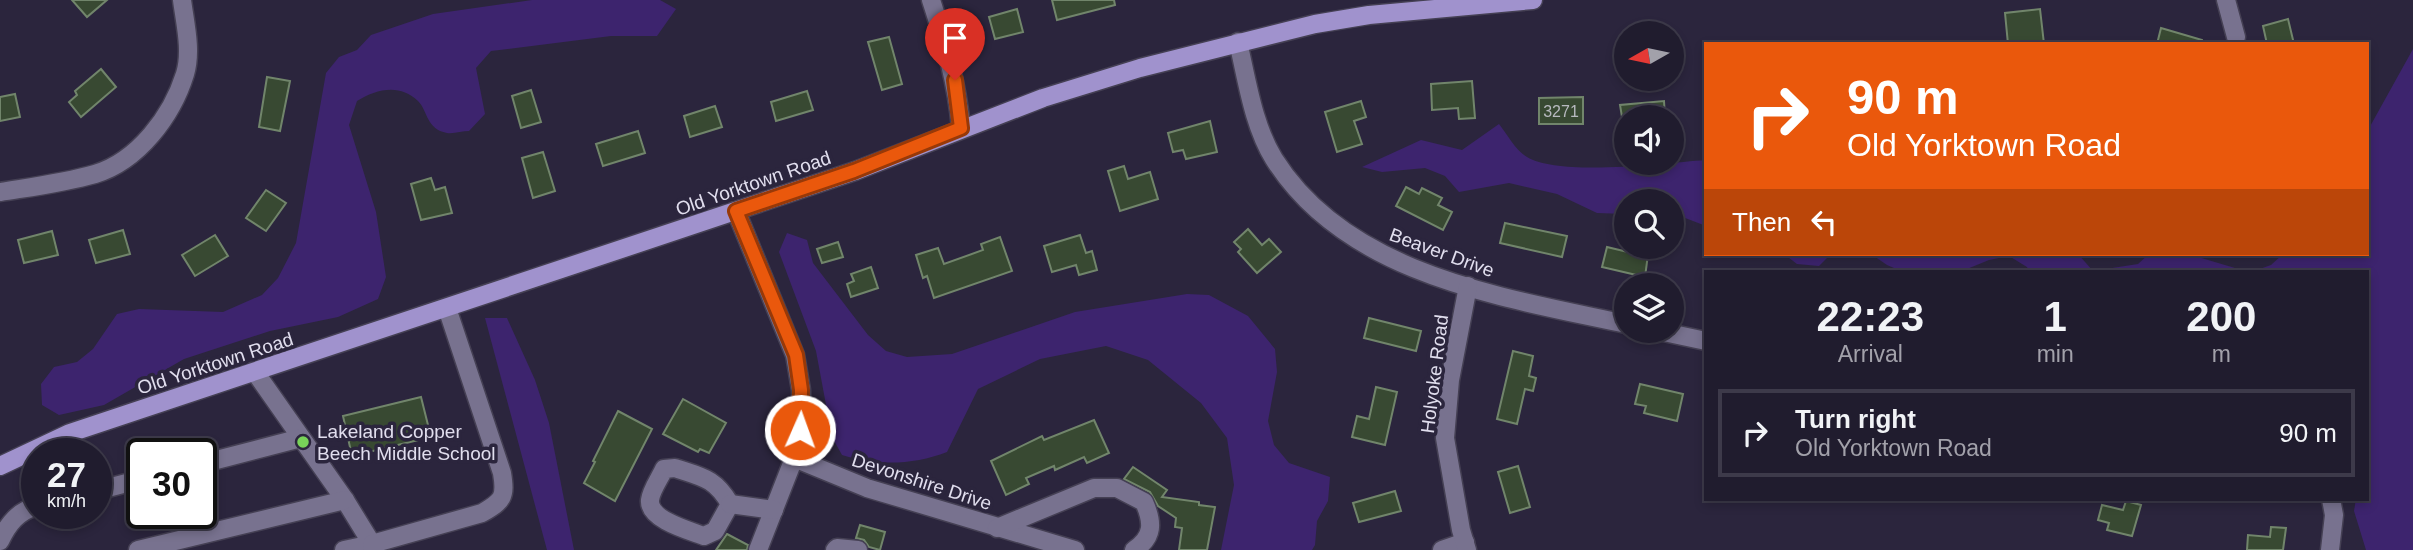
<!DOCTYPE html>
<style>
body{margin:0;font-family:Arial,sans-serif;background:#282536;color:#f1f3f6;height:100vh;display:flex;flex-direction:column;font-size:26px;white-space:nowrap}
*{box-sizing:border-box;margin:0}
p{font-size:23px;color:#a2a1aa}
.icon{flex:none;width:38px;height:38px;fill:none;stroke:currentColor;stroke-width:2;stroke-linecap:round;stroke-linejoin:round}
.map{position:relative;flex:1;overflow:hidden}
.panel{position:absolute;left:1704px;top:270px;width:665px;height:231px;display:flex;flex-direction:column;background:#201c2e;border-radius:0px;box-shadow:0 4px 10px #0003,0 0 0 2px #3d3a4a}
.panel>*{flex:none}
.top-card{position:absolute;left:1704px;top:42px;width:665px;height:214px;border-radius:0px;box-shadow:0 4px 10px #0003,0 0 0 2px #3d3a4a;background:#ea580c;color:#fff;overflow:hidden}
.needle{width:46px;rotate:261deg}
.buttons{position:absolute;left:1614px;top:21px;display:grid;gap:14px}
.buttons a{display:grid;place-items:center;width:70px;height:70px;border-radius:50%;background:#201c2e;box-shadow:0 4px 10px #0003,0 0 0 2px #3d3a4a;font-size:35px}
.speed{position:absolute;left:21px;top:438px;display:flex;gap:14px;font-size:35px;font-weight:700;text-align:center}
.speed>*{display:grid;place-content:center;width:91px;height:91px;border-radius:50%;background:#201c2e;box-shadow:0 4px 10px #0003,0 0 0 2px #3d3a4a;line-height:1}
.speed small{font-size:18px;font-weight:400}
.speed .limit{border:4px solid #111;border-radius:10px;background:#fff;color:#111}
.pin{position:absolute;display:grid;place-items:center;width:60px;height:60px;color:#fff;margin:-72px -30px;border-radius:50% 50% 50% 0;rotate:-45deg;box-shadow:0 0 7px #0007}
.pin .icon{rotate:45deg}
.me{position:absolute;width:77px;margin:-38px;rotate:2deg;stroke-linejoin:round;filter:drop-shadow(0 0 5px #0008)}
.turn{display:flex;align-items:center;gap:24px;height:147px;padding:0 28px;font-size:32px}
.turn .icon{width:91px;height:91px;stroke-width:2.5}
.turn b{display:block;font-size:49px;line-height:60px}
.then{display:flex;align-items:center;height:66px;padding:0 28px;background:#0003;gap:14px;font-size:26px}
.eta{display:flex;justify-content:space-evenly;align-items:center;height:119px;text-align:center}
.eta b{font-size:42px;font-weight:700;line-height:49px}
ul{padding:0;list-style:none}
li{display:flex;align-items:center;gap:21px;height:88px;margin:0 14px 10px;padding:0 14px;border:4px solid #3d3a4a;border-radius:0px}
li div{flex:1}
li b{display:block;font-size:26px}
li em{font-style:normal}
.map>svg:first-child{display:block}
.green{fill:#3d246e}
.building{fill:#384932;stroke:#71856b;stroke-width:2}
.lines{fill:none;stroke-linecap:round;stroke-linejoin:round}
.minor-casing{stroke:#454054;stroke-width:21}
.major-casing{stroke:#454054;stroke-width:21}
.minor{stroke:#78728f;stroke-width:18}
.major{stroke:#a092cd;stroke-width:18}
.route-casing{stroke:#983908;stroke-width:18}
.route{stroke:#ea580c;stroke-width:12}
.poi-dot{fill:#78d259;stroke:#2b253d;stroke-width:2.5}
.labels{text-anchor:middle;stroke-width:7;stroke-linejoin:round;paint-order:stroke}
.number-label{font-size:16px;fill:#b7b9bf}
.street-label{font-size:19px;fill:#e1deee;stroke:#2b253d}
.poi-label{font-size:19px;fill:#e1deee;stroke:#2b253d;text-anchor:start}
</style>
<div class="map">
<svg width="2413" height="550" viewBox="0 0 2413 550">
<rect width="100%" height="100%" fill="#2b253d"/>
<!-- green -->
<g class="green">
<path d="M532,0H660L676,9L657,36H611L491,51L476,68L485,114L469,131C462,131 454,134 447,133C426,129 428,111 418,101C400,83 376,89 357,101L349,125L376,212L386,277L378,299L338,317L270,331L184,359L104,405L59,415L42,405L41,384L54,367L77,362L93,349L117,314L139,309L223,312L262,295L278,278L296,243L326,73L339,57L357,50L371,35L433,14Z"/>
<path d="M2413,49V550H2366L2354,511L2356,499H2368V271H2254L2271,265L2283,254H2368V130Z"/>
<path d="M1499,124C1507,134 1516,151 1527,157C1560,177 1665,163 1706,160V226L1680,216H1671V201H1626V214L1597,213L1557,194L1509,183L1459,192L1445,176L1425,168L1382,172L1362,167L1421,140L1462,150Z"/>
<path d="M787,233L807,240L813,263L868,335L886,351L907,357L952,354L1075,312L1187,294L1209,295L1248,316L1275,349L1277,372L1268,421L1274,445L1289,463L1330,477L1328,501L1317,521L1315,545L1312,550H1221L1234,485L1227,438L1201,403L1148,360L1106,346L1040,359L978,389L947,452C914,465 876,466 842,455L832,437L816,351L779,252Z"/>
<path d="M1784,254H1831L1819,266L1797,264Z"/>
<path d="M1871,254H2078L2093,271L2138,264L2149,254H2188L2245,271H2029L2027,267L2009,256L1989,260L1962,271H1901L1887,265Z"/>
<path d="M485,318H507L535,380L549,423L574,550H547Z"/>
</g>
<!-- building -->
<g class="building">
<path d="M72,0H107L87,17Z"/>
<path d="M1052,0H1114L1115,5L1057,20Z"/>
<path d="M1017,9L1023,32L995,39L989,17Z"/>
<path d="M2040,9L2044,44H2008L2005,13Z"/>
<path d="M2288,19L2294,44H2267L2263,26Z"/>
<path d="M2161,28L2202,40V44H2157Z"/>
<path d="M889,37L902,84L882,90L868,42Z"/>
<path d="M101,69L116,87L81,117L69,102L77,95L75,91Z"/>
<path d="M267,77L290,81L280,131L259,127Z"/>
<path d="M1472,81L1475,118L1459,119L1458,108L1432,110L1431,84Z"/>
<path d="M531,90L541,122L521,128L512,96Z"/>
<path d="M807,91L813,110L776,121L771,102Z"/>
<path d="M15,94L20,117L0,121V97Z"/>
<path d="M1583,97V124H1539V98Z"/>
<path d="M1361,101L1366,117L1354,121L1362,144L1337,152L1325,112Z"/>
<path d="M1664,101L1665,117H1622L1620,105Z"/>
<path d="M715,106L722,127L690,137L684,116Z"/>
<path d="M1210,121L1217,152L1186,159L1183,150L1173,152L1168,133Z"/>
<path d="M638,131L645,153L603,166L596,144Z"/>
<path d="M543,152L555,191L533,198L522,158Z"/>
<path d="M1124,166L1128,179L1150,172L1158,199L1120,211L1108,171Z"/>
<path d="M431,178L435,190L445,187L452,213L421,220L411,184Z"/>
<path d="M1406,187L1419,194L1422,188L1442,198L1438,205L1452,212L1443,230L1396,206Z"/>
<path d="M266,190L286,203L266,231L246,218Z"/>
<path d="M1505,223L1567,236L1562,257L1500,243Z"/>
<path d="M1248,229L1262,245L1269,239L1281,252L1257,273L1238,252L1241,249L1234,242Z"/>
<path d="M123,230L130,254L96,263L89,240Z"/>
<path d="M52,231L58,255L24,263L18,240Z"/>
<path d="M215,235L228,256L195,276L182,255Z"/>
<path d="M1080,235L1086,253L1092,251L1097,270L1079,275L1076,265L1052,272L1044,246Z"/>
<path d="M1000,237L1012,271L934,298L927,276L923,278L916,255L938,248L944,264L983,250L981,244Z"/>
<path d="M838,242L843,257L822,263L817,249Z"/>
<path d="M1607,247L1632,253L1634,247H1649L1645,277L1602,267Z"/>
<path d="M871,267L878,288L851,297L847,284L854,281L851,274Z"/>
<path d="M1369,318L1421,331L1416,351L1364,338Z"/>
<path d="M1513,351L1533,356L1529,376L1536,378L1533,391L1525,389L1517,424L1497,419Z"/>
<path d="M1640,384L1683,394L1677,421L1644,413L1646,406L1635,404Z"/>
<path d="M1376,387L1397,392L1385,445L1352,437L1357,416L1369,419Z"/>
<path d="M421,397L431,437L352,456L343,416Z"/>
<path d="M683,399L726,423L709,453L700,449L698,452L663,434Z"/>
<path d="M618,411L652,429L615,501L584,483L595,462L593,461Z"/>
<path d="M1094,420L1109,453L1087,463L1084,457L1055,470L1054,466L1026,478L1029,484L1006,495L991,461L1042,436L1044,440Z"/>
<path d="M1518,466L1530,507L1510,513L1498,472Z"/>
<path d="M1133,467L1167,490L1162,497L1199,502V505L1215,507L1207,550H1179L1182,528L1175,527L1176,518L1158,506L1150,492L1124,479Z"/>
<path d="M1395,491L1401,511L1359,522L1353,503Z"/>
<path d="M2126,501L2141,505L2132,536L2107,530L2109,523L2098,520L2102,505L2123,510Z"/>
<path d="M860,525L885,532L880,550L869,547L864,540L856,538Z"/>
<path d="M2271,527L2286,528L2283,550H2247L2248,535L2270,537Z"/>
<path d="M727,534L748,545L747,550H716Z"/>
</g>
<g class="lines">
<defs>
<g id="minor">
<path d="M931,0C945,43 957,83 961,128"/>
<path d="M2226,0L2236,37"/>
<path d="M1238,42C1247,80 1253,125 1274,159C1347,275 1502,297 1626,324"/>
<path d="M0,192C31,187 64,183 95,174C138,161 172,116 185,74C192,51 185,23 182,0"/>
<path d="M736,211L795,355L801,390L802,413L798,448L758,550"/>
<path d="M1659,331L1706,341"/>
<path d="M255,372L345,500L372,544L344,550"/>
<path d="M794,458L867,488L1075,550"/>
<path d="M201,464L301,438"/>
<path d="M675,468C702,477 715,478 730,504L715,531L704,536C691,531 648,520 650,500C651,490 660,478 664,469Z"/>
<path d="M96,491L142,479"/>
<path d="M730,504L774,510"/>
<path d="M997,528L1094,488H1117L1144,502C1153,522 1154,537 1134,550"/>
<path d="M0,541C8,524 18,511 37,506"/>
<path d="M138,550L345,500"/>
<path d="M373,550L372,544L482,513C503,501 506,497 502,473L447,308"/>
<path d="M835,550L837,548L858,550"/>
<path d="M1442,550L1465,542"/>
<path d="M1467,550L1461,530L1445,438L1450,380L1468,286"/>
<path d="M2330,550L2334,515L2331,499"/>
</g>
<path id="major" d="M0,466L70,433L855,171L1043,98L1140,68L1315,24L1369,15L1533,0"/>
</defs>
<!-- minor casing -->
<use href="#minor" class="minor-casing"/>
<!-- major casing -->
<use href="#major" class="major-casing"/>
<!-- minor -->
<use href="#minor" class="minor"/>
<!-- major -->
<use href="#major" class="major"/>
</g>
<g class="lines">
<defs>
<path id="route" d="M800,430L801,390L796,355L736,211L854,171L961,128L955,80"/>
</defs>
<!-- route casing -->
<use href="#route" class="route-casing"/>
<!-- route -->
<use href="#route" class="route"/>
</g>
<!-- markers -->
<circle class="poi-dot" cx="303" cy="442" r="7"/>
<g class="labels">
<!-- number labels -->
<g class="number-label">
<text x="1561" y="117">3271</text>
</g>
<!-- street labels -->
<g class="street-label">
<text transform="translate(753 183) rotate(-19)" y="7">Old Yorktown Road</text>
<text transform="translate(1442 252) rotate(20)" y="7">Beaver Drive</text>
<text transform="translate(215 363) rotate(-18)" y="7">Old Yorktown Road</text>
<text transform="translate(1434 374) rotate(-83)" y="7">Holyoke Road</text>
<text transform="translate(922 481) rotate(18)" y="7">Devonshire Drive</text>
</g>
<!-- poi labels -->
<g class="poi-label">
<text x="317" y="438">Lakeland Copper<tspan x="317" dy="22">Beech Middle School</tspan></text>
</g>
</g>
</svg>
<div class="buttons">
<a><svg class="needle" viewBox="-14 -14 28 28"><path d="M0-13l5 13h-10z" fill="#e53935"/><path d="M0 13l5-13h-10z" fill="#a2a1aa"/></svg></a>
<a><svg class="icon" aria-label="sound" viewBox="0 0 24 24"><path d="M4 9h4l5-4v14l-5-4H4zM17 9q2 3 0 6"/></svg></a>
<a><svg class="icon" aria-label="search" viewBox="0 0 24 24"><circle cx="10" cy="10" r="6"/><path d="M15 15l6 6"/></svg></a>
<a><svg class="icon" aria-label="layers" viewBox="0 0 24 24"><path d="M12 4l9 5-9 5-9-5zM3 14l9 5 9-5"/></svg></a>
</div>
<div class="speed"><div>27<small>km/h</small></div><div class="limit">30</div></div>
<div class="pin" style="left:955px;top:80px;background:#d93025"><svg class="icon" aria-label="arrive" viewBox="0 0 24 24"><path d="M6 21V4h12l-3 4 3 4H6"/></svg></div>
<svg class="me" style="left:800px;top:430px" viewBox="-20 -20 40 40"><circle r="17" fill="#ea580c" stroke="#fff" stroke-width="3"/><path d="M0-11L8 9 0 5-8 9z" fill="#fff"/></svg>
<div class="top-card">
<div class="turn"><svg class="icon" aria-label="right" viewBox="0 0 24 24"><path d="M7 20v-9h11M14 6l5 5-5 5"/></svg><div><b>90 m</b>Old Yorktown Road</div></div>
<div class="then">Then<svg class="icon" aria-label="left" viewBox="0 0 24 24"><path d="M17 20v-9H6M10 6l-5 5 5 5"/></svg></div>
</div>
<section class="panel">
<div class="eta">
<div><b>22:23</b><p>Arrival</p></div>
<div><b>1</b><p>min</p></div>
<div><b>200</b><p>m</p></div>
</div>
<ul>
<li><svg class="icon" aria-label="right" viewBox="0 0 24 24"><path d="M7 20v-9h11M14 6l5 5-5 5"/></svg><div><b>Turn right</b><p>Old Yorktown Road</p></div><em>90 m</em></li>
</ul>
</section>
</div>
